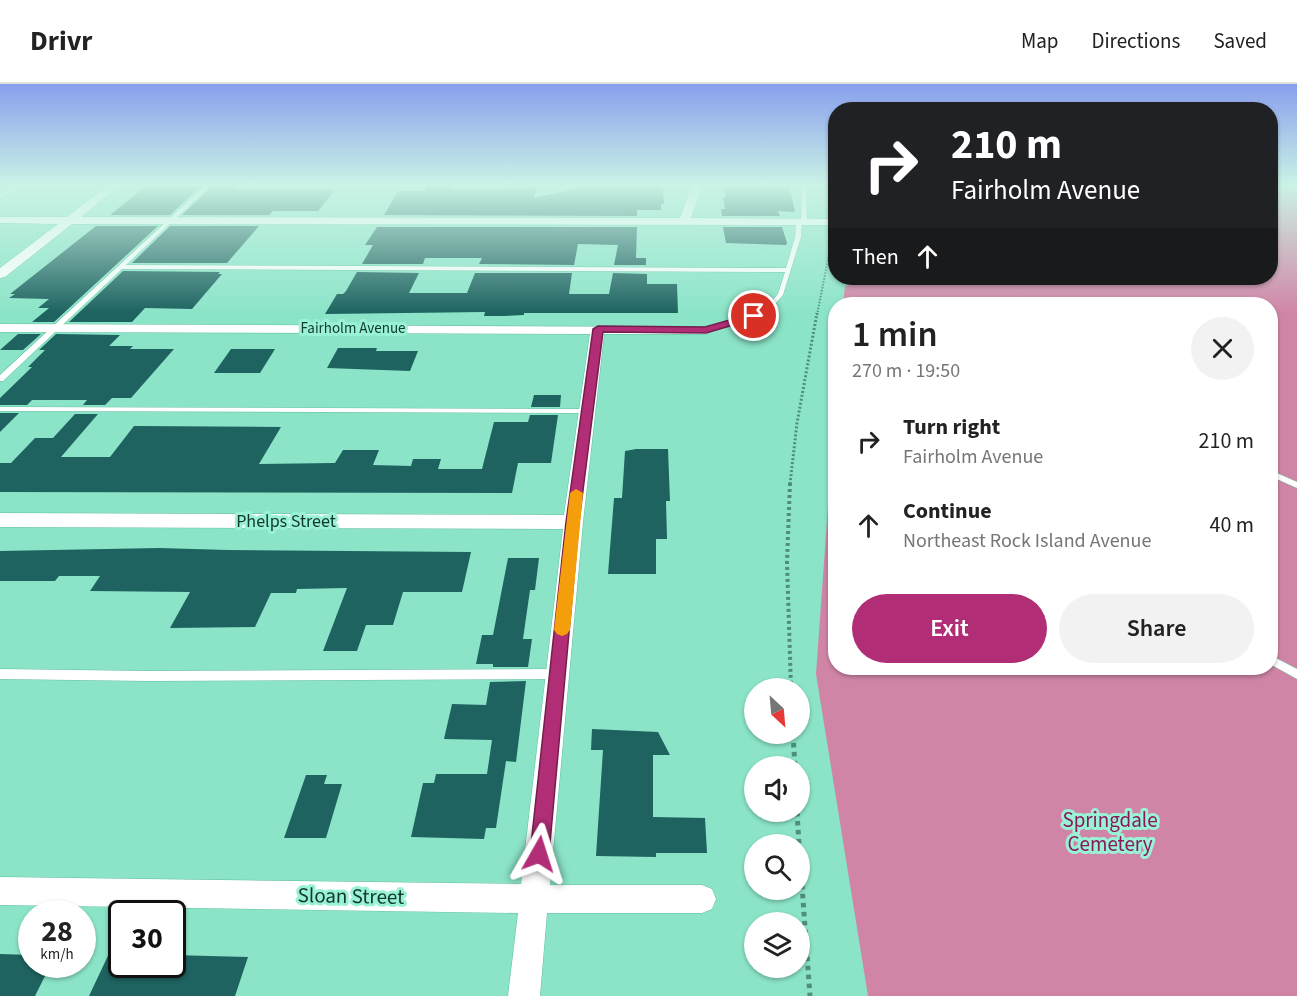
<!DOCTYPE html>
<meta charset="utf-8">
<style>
body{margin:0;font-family:"Source Sans 3",sans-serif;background:#f2f2f2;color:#222;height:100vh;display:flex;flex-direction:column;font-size:22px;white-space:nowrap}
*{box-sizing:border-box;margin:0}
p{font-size:20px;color:#767676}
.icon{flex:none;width:33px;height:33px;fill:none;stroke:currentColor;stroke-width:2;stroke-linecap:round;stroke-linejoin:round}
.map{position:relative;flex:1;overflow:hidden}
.details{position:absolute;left:828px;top:213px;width:450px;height:378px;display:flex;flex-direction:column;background:#fff;border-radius:24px;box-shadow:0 2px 4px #0004}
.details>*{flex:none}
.banner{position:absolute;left:828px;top:18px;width:450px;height:183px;border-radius:24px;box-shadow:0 2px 4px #0004;background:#202124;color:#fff;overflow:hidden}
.needle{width:39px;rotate:154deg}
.buttons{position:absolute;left:744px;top:594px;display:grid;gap:12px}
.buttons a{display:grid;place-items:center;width:66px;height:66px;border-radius:50%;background:#fff;box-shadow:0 2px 4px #0004;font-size:30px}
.speed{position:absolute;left:18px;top:816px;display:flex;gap:12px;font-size:30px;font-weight:700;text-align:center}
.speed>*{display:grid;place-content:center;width:78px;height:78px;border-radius:50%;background:#fff;box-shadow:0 2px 4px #0004;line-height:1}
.speed small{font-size:15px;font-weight:400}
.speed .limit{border:3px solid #111;border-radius:9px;background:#fff;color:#111}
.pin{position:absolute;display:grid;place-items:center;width:51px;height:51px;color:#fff;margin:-26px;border:3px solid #fff;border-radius:50%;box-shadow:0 2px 6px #0007}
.me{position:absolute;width:66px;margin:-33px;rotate:6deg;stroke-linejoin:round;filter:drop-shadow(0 0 4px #0008)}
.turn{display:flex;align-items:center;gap:21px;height:126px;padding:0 24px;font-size:27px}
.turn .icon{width:78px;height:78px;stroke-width:2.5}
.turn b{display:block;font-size:42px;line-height:51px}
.then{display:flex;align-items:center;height:57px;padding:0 24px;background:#0003;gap:12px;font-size:22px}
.round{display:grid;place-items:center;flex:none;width:63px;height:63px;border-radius:32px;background:#f2f2f2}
.headline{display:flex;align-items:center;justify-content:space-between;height:102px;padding:0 24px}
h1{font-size:36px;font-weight:600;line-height:45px}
.primary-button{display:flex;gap:12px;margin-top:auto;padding:12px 24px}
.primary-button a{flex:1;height:69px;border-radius:36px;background:#b12e76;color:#fff;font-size:24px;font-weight:600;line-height:69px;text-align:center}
.primary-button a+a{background:#f2f2f2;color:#222}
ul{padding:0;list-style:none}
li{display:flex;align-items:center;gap:18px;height:84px;padding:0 24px}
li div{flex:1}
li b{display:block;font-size:22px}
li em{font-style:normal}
header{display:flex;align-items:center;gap:36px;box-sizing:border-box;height:84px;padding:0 30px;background:#fff;border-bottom:2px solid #e0e0e0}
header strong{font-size:28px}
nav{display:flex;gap:33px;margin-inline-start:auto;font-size:21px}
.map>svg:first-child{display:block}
.green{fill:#d085a7}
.building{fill:#1e6360}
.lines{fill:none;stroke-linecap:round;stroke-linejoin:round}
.service-casing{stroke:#64bda1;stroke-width:1}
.minor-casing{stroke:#64bda1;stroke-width:1}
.path-far3{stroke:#4f8e7b;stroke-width:2;stroke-dasharray:1.5 1.5;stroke-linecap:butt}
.path-far2{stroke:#4f8e7b;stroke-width:3;stroke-dasharray:2 2;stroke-linecap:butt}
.path-far1{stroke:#4f8e7b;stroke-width:4;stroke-dasharray:3 3;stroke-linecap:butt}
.path{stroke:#4f8e7b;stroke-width:5;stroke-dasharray:4.5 4.5;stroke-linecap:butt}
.service{fill:#fff;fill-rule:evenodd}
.minor{fill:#fff;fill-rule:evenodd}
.route{fill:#b12e76;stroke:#731e4d;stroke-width:1.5}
.slow{fill:#f59e0b}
.labels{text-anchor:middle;stroke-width:6;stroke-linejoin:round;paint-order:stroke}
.far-street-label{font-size:15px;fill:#12382d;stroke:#99f2d5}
.street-label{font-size:18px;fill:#12382d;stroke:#99f2d5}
.near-park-label{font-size:21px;fill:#8a195a;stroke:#99f2d5}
.near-street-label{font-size:21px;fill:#12382d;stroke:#99f2d5}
</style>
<header>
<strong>Drivr</strong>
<nav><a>Map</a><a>Directions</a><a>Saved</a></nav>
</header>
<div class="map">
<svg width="1297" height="912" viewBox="0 0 1297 912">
<rect width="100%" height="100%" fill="#8be4c8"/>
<!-- green -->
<path class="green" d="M1271,101H1297V912H868L816,590L835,326L836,584H1270V220H843L845,202L879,194H1270Z"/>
<!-- building -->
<g class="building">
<path d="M147,101H202L170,131H110Z"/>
<path d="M213,101H236L233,105H333L332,107H334L318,127H273L269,131H182Z"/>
<path d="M428,101H453L451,105L537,104L534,114L583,103L663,102L664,120H661V126H637V132L384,131L398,107H425Z"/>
<path d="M727,101H789L795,128L778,127L780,132H722L721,125H725L723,113H726L724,105H727Z"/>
<path d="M96,142H158L54,238H32L49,224H38L49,215L9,214L15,210H10Z"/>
<path d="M170,142H259L227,179H132Z"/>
<path d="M377,143H637L636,174H646V181H614L618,161L578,160L574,181L479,180L482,174H425L423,180H362L373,161H365Z"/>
<path d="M723,143H782L787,159L786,161L726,159Z"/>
<path d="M123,187L220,188L218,190H222L192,225L145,224L132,238H69Z"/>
<path d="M357,188L419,189L409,209H467L475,189H572L569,210H609L613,189L647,190V200H677L678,229H524V231L504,232H484L485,228L325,230L337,210H343L346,207Z"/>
<path d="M18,250H41L23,266H0Z"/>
<path d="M56,250L120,251L109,262H133L130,265H174L131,314H112L105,321H83L87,316H32L27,321H0V314L32,283H28L45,266H39Z"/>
<path d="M338,264H377L376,267H418L410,287L327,284Z"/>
<path d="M231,265H275L260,289H214Z"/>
<path d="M534,311H561L560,323H531Z"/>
<path d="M0,329H19L0,348Z"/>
<path d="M75,330H98L61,373H110L134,342L281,343L259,380L335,379L343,366H379L373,381L411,382L413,375H441L438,385H482L494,338H528L530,331H558L551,379H518L512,409L0,408V379H11L35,354H53Z"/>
<path d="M636,365H668L670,417H666L667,455H656V490H608L614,414H622L625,367Z"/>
<path d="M159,464L228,466L471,468L462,508H403L393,541H366L357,567H323L347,504L297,505L296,509H271L255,543L170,544L190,508L90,507L100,492H59L55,497H0V467Z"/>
<path d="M508,474H539L535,506H530L523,555H532L528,583H493V580H476L482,551H493Z"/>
<path d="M526,597L516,678L506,677L496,744H486L484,755L411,753L423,699H434L436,690H487L492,656L444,655L452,620L486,621L490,598Z"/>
<path d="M592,645L658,648L670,671H653V733L705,734L707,769H656V773L596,772L603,666H591Z"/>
<path d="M306,691H327L324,700H342L326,754H284Z"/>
<path d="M122,842V880H172V871L248,873L235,912H89Z"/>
<path d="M0,870L32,871V880H51L35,912H0Z"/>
</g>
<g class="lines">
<defs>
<g id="service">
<path d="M14,101H20L0,114V111Z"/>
<path d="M206,101H211L126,181L786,184L795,153L796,138L799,136L801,138L802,103L804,102L806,103L807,138L804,140L802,138L801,153L783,211L768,228L706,248L703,246L704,245L764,226L778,210L785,188L122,185L3,297H0V291Z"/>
<path d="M0,323L587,325L591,327L587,329L0,327Z"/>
<path d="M1270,386L1297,398V404L1270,392Z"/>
<path d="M1270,571L1297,585V595L1270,580Z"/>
<path d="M0,585L148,587L558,585L562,587L563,590L562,593L558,595L148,597L0,595Z"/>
</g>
<g id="minor">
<path d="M108,101H120L81,133L680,134L692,101H702L691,134L836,135V141L72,140L5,193L0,194V184L58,140L0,139V133H67Z"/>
<path d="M0,240L711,243L713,246L706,250H604L583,438L550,801H702L712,805L716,815L712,825L702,829H547L540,912H508L518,829L0,821V793L521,800L563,445L0,443V429L564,431L590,250L0,248Z"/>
</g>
</defs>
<!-- service casing -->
<use href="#service" class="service-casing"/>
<!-- minor casing -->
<use href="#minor" class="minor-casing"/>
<!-- path-far3 -->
<g class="path-far3">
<path d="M834,101L835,125"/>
<path d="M817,231L833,150"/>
</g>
<!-- path-far2 -->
<path class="path-far2" d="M790,400L797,339L817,229"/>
<!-- path-far1 -->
<path class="path-far1" d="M790,399L787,478L791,604"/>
<!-- path -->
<g class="path">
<path d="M793,650L795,682"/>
<path d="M797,728L799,760"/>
<path d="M800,774L810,912"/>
</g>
<!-- service -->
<use href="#service" class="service"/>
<!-- minor -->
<use href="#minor" class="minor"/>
</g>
<!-- sky -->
<linearGradient id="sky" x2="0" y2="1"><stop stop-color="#889fed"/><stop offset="0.44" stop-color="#cbf3e6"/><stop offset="1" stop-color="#cbf3e6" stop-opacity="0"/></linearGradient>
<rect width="1297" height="229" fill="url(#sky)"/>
<!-- route -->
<path class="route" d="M754,229L759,232L757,234L706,249L603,248L579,438L549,770L546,777L539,779L533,777L530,770L566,438L593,245L598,242L705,243Z"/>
<!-- slow -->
<path class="slow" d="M576,405L583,409L570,546L567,550L562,552L557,550L554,546L570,409Z"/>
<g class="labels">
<!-- far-street labels -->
<g class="far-street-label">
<text x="353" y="249">Fairholm Avenue</text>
</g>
<!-- street labels -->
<g class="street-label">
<text x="286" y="443">Phelps Street</text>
</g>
<!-- near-park labels -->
<g class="near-park-label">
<text x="1110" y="743">Springdale<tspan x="1110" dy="24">Cemetery</tspan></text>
</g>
<!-- near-street labels -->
<g class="near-street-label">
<text transform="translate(351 812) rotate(1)" y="7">Sloan Street</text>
</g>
</g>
</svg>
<div class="buttons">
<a><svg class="needle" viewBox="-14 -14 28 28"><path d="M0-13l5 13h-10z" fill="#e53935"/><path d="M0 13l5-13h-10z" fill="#767676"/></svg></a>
<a><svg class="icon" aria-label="sound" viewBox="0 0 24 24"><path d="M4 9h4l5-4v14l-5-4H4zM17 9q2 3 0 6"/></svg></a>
<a><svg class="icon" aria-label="search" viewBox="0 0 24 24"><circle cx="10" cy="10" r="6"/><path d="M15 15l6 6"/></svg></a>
<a><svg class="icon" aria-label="layers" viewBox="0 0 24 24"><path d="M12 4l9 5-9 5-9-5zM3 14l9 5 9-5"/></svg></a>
</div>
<div class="speed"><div>28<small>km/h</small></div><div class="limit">30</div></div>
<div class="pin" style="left:754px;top:232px;background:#d93025"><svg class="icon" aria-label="arrive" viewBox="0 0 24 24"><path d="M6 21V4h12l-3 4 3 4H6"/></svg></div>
<svg class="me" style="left:539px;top:770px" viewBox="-20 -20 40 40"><path d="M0-17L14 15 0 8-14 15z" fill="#b12e76" stroke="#fff" stroke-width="4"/></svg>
<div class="banner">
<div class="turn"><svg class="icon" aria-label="right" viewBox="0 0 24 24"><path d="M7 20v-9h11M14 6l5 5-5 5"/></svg><div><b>210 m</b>Fairholm Avenue</div></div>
<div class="then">Then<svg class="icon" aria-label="ahead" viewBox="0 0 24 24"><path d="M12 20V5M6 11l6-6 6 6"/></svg></div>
</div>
<section class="details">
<div class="headline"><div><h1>1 min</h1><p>270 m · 19:50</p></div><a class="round"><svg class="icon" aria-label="close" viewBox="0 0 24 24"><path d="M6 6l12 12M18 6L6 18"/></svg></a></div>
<ul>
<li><svg class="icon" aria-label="right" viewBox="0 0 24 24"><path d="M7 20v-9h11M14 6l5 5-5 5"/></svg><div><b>Turn right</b><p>Fairholm Avenue</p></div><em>210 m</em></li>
<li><svg class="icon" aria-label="ahead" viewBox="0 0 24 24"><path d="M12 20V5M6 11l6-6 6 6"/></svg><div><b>Continue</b><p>Northeast Rock Island Avenue</p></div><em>40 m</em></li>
</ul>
<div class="primary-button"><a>Exit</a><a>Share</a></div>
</section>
</div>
